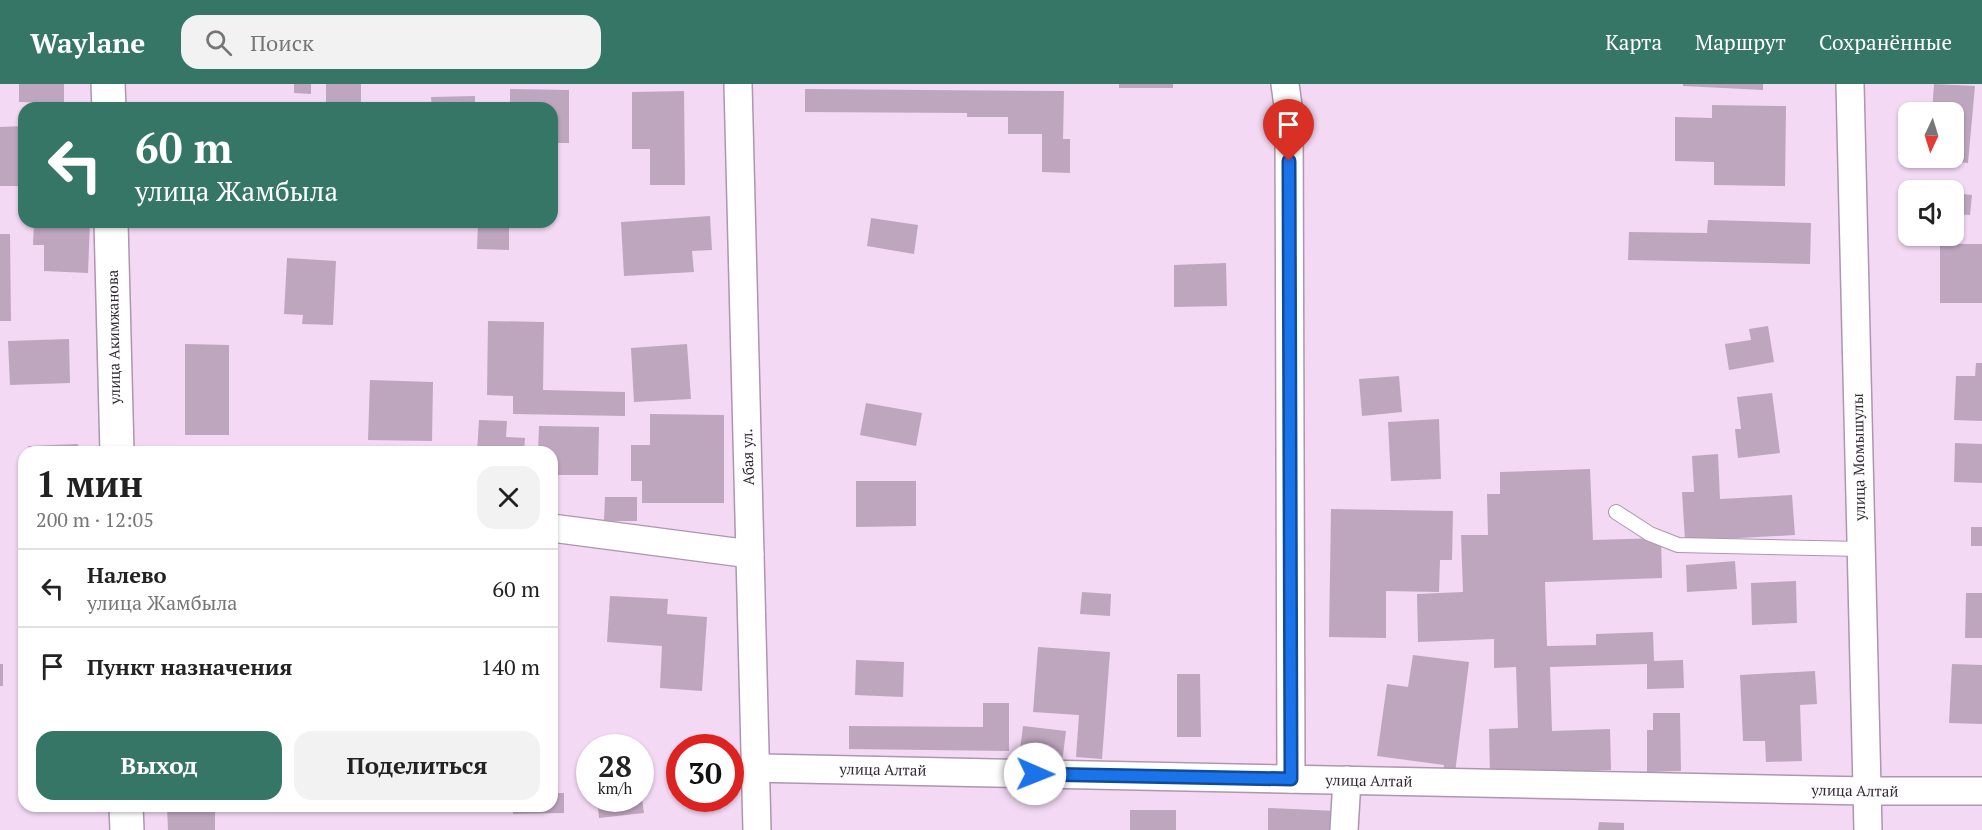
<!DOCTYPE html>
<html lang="ru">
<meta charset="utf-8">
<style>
body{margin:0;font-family:"PT Serif",serif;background:#f2f2f2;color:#222;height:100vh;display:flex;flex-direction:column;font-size:22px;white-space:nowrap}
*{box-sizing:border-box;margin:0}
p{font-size:20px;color:#767676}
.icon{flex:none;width:33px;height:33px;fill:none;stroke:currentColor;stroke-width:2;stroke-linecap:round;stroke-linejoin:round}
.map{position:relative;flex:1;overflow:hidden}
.side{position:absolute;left:18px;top:362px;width:540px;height:366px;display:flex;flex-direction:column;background:#fff;border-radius:18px;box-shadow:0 2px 4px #0004}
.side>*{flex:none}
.hud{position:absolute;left:18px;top:18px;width:540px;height:126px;border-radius:18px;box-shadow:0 2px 4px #0004;background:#357666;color:#fff;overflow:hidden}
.needle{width:39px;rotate:184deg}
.controls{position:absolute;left:1898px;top:18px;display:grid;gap:12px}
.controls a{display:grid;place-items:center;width:66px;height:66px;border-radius:12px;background:#fff;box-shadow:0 2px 4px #0004;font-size:30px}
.speed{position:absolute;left:576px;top:650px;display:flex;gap:12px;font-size:30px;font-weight:700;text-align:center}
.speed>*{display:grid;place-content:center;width:78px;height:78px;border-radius:50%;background:#fff;box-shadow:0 2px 4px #0004;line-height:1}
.speed small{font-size:15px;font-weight:400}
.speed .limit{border:9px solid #d22;background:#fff;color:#111}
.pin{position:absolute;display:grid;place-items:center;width:51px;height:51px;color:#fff;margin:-62px -26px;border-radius:50% 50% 50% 0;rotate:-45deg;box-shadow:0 0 6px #0007}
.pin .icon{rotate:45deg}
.me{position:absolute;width:66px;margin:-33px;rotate:91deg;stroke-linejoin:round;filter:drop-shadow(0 0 4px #0008)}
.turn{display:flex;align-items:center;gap:21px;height:126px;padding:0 18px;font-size:27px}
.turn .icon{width:78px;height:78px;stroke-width:2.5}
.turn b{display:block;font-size:42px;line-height:51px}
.round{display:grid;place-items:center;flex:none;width:63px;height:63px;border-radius:18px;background:#f2f2f2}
.summary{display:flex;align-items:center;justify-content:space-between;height:102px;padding:0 18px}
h1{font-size:36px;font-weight:600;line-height:45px}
.cta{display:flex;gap:12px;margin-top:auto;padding:12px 18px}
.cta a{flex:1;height:69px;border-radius:18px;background:#357666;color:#fff;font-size:24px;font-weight:600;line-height:69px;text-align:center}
.cta a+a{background:#f2f2f2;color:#222}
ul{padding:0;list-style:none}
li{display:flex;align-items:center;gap:18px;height:78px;padding:0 18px;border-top:2px solid #e0e0e0}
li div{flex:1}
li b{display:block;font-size:22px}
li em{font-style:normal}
header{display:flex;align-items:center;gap:36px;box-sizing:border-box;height:84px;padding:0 30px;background:#357666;color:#fff}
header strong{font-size:28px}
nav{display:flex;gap:33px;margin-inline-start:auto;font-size:21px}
.search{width:420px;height:54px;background:#f2f2f2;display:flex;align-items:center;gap:15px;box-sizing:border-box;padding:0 21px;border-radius:18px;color:#767676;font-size:22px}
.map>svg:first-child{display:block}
.building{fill:#bfa6bf}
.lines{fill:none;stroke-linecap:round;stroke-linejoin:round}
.service-casing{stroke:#ae96af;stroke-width:16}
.minor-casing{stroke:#ae96af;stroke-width:30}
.tertiary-casing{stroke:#ae96af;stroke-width:36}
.service{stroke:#fff;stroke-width:14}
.minor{stroke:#fff;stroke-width:27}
.tertiary{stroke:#fff;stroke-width:33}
.route-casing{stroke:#114b97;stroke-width:15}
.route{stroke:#1a73e8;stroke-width:10}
.labels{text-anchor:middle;stroke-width:4.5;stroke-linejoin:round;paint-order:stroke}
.street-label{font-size:15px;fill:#322833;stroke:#fff}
</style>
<header>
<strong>Waylane</strong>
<div class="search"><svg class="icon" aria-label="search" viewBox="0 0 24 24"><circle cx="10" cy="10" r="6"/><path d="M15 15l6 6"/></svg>Поиск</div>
<nav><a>Карта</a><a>Маршрут</a><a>Сохранённые</a></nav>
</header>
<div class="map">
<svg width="1982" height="746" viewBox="0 0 1982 746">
<rect width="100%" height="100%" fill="#f3d9f4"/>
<!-- building -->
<g class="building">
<path d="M19,0H64V19L19,18Z"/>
<path d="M294,0H311V10L294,9Z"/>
<rect x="326" y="0" width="35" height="24"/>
<rect x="1119" y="0" width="54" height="4"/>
<path d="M1683,0H1763V6L1683,2Z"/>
<path d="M1934,0L1975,2L1968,79L1928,75V74H1953V28H1932Z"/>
<path d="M510,5L569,6V59H552V24H510Z"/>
<path d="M805,5L1064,7L1063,55H1070V89L1042,88V50H1008V33H967V29L805,28Z"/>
<path d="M684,7L685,101H650V65H632V8Z"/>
<path d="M475,12V24H432L431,13Z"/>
<path d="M1712,21L1786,22L1785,102L1714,101V78L1675,77V33L1712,34Z"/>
<path d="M24,42V102H0V43Z"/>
<path d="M1953,109L1972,111L1970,131L1953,130Z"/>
<path d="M710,132L712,166L692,167L694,188L624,192L621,138Z"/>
<path d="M871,134L918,141L914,170L867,162Z"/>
<path d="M1708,136L1811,139L1810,180L1628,176L1629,148L1707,149Z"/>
<path d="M34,138H90L88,189L44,187V161H33Z"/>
<path d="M478,140H509V166L477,165Z"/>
<path d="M0,150H10L11,237H0Z"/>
<rect x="1940" y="160" width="42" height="59"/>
<path d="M287,174L336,177L333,241L302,240L303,231L284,230Z"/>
<path d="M1226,179L1227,222L1174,223V181Z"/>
<path d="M488,237L544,238L543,306L625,308V332L513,330V312L487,311Z"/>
<path d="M1768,242L1774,278L1729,286L1725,260L1751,256L1749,245Z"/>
<path d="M69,255L70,299L10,301L8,257Z"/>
<path d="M185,260L229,261V351H185Z"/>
<path d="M687,260L691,315L634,318L631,264Z"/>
<path d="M1976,279H1982V337L1954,336L1956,292H1975Z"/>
<path d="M1399,292L1402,328L1362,332L1359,295Z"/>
<path d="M370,296L433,298L432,357L368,356Z"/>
<path d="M1772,309L1780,369L1738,374L1735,345H1741L1737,313Z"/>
<path d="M866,319L922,329L916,362L860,351Z"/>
<path d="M650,330L724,331V419H642V397H631V361H650Z"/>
<path d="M1439,335L1441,395L1391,397L1388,338Z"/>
<path d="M479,336L507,337L506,353L525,354L524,368H477Z"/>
<path d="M539,342L599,343L598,391H552V368H538Z"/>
<path d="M1955,359L1982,360V399L1954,398Z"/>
<path d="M78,360L79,368H29L28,362Z"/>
<path d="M1718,370L1720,415L1792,411L1795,451L1685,457L1682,408H1694L1692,372Z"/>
<path d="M1590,385L1593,456L1661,454L1662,494L1545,498L1547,562L1596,561V550L1653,548L1654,577L1683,576L1684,604L1647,605V580L1550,583L1552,647L1610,645L1611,686L1490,690L1489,645L1518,644L1516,583L1494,584V555L1418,558L1417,510L1463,508L1461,451H1488L1487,410H1500V388Z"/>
<path d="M856,397H916V442L856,443Z"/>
<path d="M605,413H637V437H604Z"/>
<path d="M1331,425L1453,427L1452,476H1440L1439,508L1386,507V554L1329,553Z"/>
<rect x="1971" y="443" width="11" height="19"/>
<path d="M1735,477L1737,505L1687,508L1686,481Z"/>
<path d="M1796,497L1797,539L1752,541L1751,499Z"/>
<path d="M1082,508L1111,510L1110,532L1080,530Z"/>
<path d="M1966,509H1982V554H1965Z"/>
<path d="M610,512L668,515L667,530L707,533L702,607L660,604L662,562L607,558Z"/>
<path d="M1038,563L1110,568L1102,675L1076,673L1079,631L1033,628Z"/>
<path d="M1413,571L1469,578L1455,689L1443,687L1444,681L1377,672L1387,600L1408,603Z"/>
<path d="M856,576L904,578L903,613L855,611Z"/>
<rect x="0" y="580" width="3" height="22"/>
<path d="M1952,580L1982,581V640L1949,639Z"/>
<path d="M1815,587L1817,620L1800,621L1802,677L1766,678L1765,657H1743L1740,591Z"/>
<path d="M1177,590H1200L1201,653H1177Z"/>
<path d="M983,619H1009V667L849,665V642L983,643Z"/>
<path d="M1653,629H1680L1681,687L1647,688V646H1653Z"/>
<path d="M1023,642L1066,647L1062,679L1019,674Z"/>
<path d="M552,709H564V729L513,730V722H552Z"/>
<path d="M597,714H642L644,729L599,734Z"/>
<path d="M167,722H215V746H168Z"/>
<path d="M1268,724L1337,727L1336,746H1268Z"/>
<rect x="1130" y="726" width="46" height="20"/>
<path d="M1599,738L1624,739V746H1598Z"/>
</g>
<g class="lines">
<defs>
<path id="service" d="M1616,428L1650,450L1678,461L1861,465"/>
<g id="minor">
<path d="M738,0L757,746"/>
<path d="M1285,0L1289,29L1291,695"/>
<path d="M1850,0L1868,746"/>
<path d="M552,444L750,470"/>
<path d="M756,684L1867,707H1982"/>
<path d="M1344,746L1347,696"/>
</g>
<g id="tertiary">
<path d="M108,0L109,24"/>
<path d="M111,138L117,368"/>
<path d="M126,722L127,746"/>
</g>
</defs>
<!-- service casing -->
<use href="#service" class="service-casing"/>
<!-- minor casing -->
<use href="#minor" class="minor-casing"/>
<!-- tertiary casing -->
<use href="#tertiary" class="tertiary-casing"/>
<!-- service -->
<use href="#service" class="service"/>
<!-- minor -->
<use href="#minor" class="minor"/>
<!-- tertiary -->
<use href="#tertiary" class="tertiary"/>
</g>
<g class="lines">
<defs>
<path id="route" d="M1035,690L1291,695L1289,77"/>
</defs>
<!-- route casing -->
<use href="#route" class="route-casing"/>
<!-- route -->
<use href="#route" class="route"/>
</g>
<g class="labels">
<!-- street labels -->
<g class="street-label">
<text transform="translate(114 253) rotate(-91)" y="5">улица Акимжанова</text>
<text transform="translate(748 373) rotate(-92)" y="5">Абая ул.</text>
<text transform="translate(1859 373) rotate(-91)" y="5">улица Момышулы</text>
<text transform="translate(883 686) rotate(1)" y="5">улица Алтай</text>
<text transform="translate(1369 697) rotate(1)" y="5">улица Алтай</text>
<text transform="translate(1855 707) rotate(1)" y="5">улица Алтай</text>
</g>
</g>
</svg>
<div class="controls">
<a><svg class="needle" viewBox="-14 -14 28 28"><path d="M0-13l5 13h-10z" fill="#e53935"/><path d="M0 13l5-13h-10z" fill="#767676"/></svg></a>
<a><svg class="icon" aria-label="sound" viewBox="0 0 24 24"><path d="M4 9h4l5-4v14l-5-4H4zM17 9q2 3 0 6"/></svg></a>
</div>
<div class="speed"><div>28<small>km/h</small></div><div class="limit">30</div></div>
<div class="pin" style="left:1289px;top:77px;background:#d93025"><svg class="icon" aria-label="arrive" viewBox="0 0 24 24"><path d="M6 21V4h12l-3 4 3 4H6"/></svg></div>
<svg class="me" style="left:1035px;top:690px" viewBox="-20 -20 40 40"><circle r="19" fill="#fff"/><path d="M0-13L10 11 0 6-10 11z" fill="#1a73e8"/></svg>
<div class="hud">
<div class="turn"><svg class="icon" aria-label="left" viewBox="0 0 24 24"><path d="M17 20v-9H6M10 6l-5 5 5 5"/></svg><div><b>60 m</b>улица Жамбыла</div></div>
</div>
<section class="side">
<div class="summary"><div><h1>1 мин</h1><p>200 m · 12:05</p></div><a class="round"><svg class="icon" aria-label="close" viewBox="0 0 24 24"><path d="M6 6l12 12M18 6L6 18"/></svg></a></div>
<ul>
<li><svg class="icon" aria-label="left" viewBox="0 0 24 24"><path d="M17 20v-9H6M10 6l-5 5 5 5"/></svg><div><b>Налево</b><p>улица Жамбыла</p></div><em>60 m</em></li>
<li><svg class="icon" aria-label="arrive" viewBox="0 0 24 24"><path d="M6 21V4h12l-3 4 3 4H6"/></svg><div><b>Пункт назначения</b></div><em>140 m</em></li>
</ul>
<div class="cta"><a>Выход</a><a>Поделиться</a></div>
</section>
</div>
